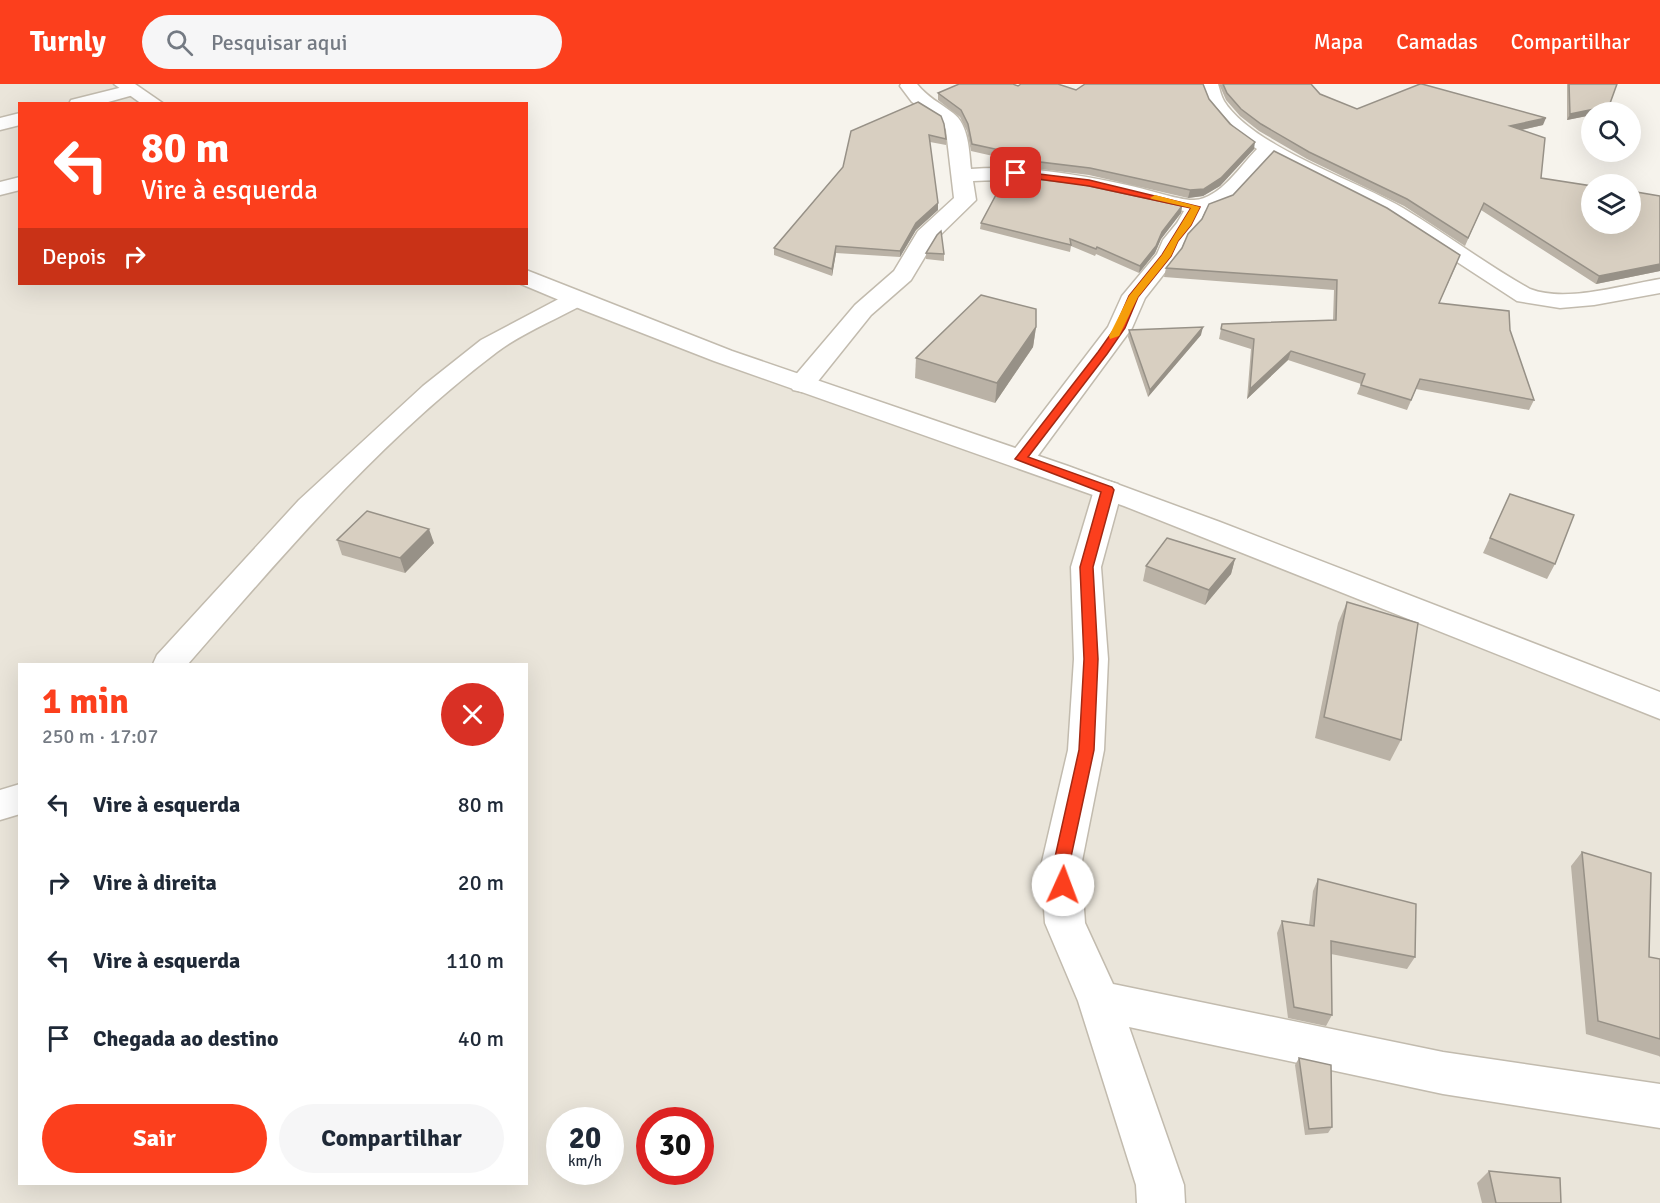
<!DOCTYPE html>
<html lang="pt">
<meta charset="utf-8">
<style>
body{margin:0;font-family:Signika,sans-serif;background:#f6f6f7;color:#1f2937;height:100vh;display:flex;flex-direction:column;font-size:22px;white-space:nowrap}
*{box-sizing:border-box;margin:0}
p{font-size:20px;color:#747a83}
.icon{flex:none;width:33px;height:33px;fill:none;stroke:currentColor;stroke-width:2;stroke-linecap:round;stroke-linejoin:round}
.map{position:relative;flex:1;overflow:hidden}
.details{position:absolute;left:18px;top:579px;width:510px;height:522px;display:flex;flex-direction:column;background:#fff;border-radius:0px;box-shadow:0 6px 24px #0002}
.details>*{flex:none}
.top-card{position:absolute;left:18px;top:18px;width:510px;height:183px;border-radius:0px;box-shadow:0 6px 24px #0002;background:#fc3f1d;color:#fff;overflow:hidden}
.buttons{position:absolute;left:1581px;top:18px;display:grid;gap:12px}
.buttons a{display:grid;place-items:center;width:60px;height:60px;border-radius:50%;background:#fff;box-shadow:0 6px 24px #0002;font-size:30px}
.speed{position:absolute;left:546px;top:1023px;display:flex;gap:12px;font-size:30px;font-weight:700;text-align:center}
.speed>*{display:grid;place-content:center;width:78px;height:78px;border-radius:50%;background:#fff;box-shadow:0 6px 24px #0002;line-height:1}
.speed small{font-size:15px;font-weight:400}
.speed .limit{border:9px solid #d22;background:#fff;color:#111}
.pin{position:absolute;display:grid;place-items:center;width:51px;height:51px;color:#fff;margin:-26px;border-radius:12px;box-shadow:0 3px 9px #0006}
.me{position:absolute;width:66px;margin:-33px;rotate:2deg;stroke-linejoin:round;filter:drop-shadow(0 0 4px #0008)}
.turn{display:flex;align-items:center;gap:21px;height:126px;padding:0 24px;font-size:27px}
.turn .icon{width:78px;height:78px;stroke-width:2.5}
.turn b{display:block;font-size:42px;line-height:51px}
.then{display:flex;align-items:center;height:57px;padding:0 24px;background:#0003;gap:12px;font-size:22px}
.round{display:grid;place-items:center;flex:none;width:63px;height:63px;border-radius:32px;background:#f6f6f7}
.overview{display:flex;align-items:center;justify-content:space-between;height:102px;padding:0 24px}
h1{font-size:36px;font-weight:700;line-height:45px;color:#fc3f1d}
.primary-button{display:flex;gap:12px;margin-top:auto;padding:12px 24px}
.primary-button a{flex:1;height:69px;border-radius:36px;background:#fc3f1d;color:#fff;font-size:24px;font-weight:700;line-height:69px;text-align:center}
.primary-button a+a{background:#f6f6f7;color:#1f2937}
ul{padding:0;list-style:none}
li{display:flex;align-items:center;gap:18px;height:78px;padding:0 24px}
li div{flex:1}
li b{display:block;font-size:22px}
li em{font-style:normal}
header{display:flex;align-items:center;gap:36px;box-sizing:border-box;height:84px;padding:0 30px;background:#fc3f1d;color:#fff}
header strong{font-size:28px}
nav{display:flex;gap:33px;margin-inline-start:auto;font-size:21px}
.search{width:420px;height:54px;background:#f6f6f7;display:flex;align-items:center;gap:15px;box-sizing:border-box;padding:0 21px;border-radius:33px;color:#747a83;font-size:22px}
.map>svg:first-child{display:block}
.residential{fill:#eae5da;fill-rule:evenodd}
.lines{fill:none;stroke-linecap:round;stroke-linejoin:round}
.minor-casing{stroke:#c2bbae;stroke-width:3}
.tertiary-casing{stroke:#c2bbae;stroke-width:3}
.minor{fill:#fff;fill-rule:evenodd}
.tertiary{fill:#fff;fill-rule:evenodd}
.wall{fill:#bab2a6}
.shaded-wall{fill:#979187}
.building{fill:#d8cfc1;stroke:#979187;stroke-width:1.5}
.route{fill:#fc3f1d;stroke:#a42913;stroke-width:1.5}
.slow{fill:#f59e0b}
</style>
<header>
<strong>Turnly</strong>
<div class="search"><svg class="icon" aria-label="search" viewBox="0 0 24 24"><circle cx="10" cy="10" r="6"/><path d="M15 15l6 6"/></svg>Pesquisar aqui</div>
<nav><a>Mapa</a><a>Camadas</a><a>Compartilhar</a></nav>
</header>
<div class="map">
<svg width="1660" height="1119" viewBox="0 0 1660 1119">
<rect width="100%" height="100%" fill="#f6f3ec"/>
<!-- residential -->
<path class="residential" d="M0,0H135L164,19L20,20V200H526L527,193L1660,622V1119H0ZM20,580H526V1100H20ZM560,1036H610V1088H560ZM650,1036H700V1088H650Z"/>
<g class="lines">
<defs>
<g id="minor">
<path d="M901,0H917C927,13 940,19 953,29C969,41 969,67 971,85C1024,81 1075,90 1127,101C1143,104 1181,117 1194,116C1220,115 1241,81 1257,65C1231,48 1209,31 1200,0H1218C1220,6 1221,12 1224,17C1253,63 1355,96 1403,124C1446,150 1487,181 1530,205C1566,219 1623,201 1660,195V209L1594,221L1560,224L1517,217L1385,131L1271,73L1229,118L1205,127L1198,142L1184,158L1178,172L1145,214L1132,244L1031,381L1021,383L1011,381L1007,375L1108,243L1122,212L1157,170L1163,156L1177,139L1184,127C1114,111 1045,92 973,97L976,116L935,156L911,196L871,231L811,306L802,308L793,306L789,300L793,294L855,221L894,187L918,147L954,114L946,46L942,37L912,18L900,2Z"/>
<path d="M131,1L137,2L140,6L137,10L101,20H69L71,16Z"/>
<path d="M20,29V41L0,46V34Z"/>
<path d="M20,93V106L0,111V98Z"/>
<path d="M576,208L584,210L588,215L584,220C557,235 522,249 497,268C379,357 284,470 188,580H153L157,571L299,416L423,302L481,256L568,210Z"/>
<path d="M1108,397L1118,400L1122,406L1101,483L1108,575L1104,666L1081,782L1085,839L1113,900L1443,968L1660,1000V1044L1443,1010L1129,943L1184,1101L1185,1119H1137L1136,1101L1078,917L1045,839L1041,782L1068,666L1074,575L1071,483L1094,406L1098,400Z"/>
<path d="M20,700V730L0,736V706Z"/>
</g>
<g id="tertiary">
<path d="M114,0H135L164,20H142Z"/>
<path d="M526,186L732,267L1068,382L1220,438L1660,608V635L1124,422L714,277L583,226L521,200H526Z"/>
</g>
</defs>
<!-- minor casing -->
<use href="#minor" class="minor-casing"/>
<!-- tertiary casing -->
<use href="#tertiary" class="tertiary-casing"/>
<!-- minor -->
<use href="#minor" class="minor"/>
<!-- tertiary -->
<use href="#tertiary" class="tertiary"/>
</g>
<!-- wall -->
<g class="wall">
<path d="M1219,0H1311L1320,10L1357,25L1543,41L1522,46L1541,94L1660,112V187L1596,200L1481,126L1465,162L1404,122L1307,75L1259,47L1240,32L1226,16Z"/>
<path d="M1567,0H1617L1606,28L1567,36Z"/>
<path d="M1018,2L1209,15L1254,65L1220,102L1203,112L1188,114L1089,91L1015,82V77L971,67L967,47L960,33L938,16V9Z"/>
<path d="M918,18L946,55V61L930,58L938,126L916,146L900,173L836,169L832,192L774,171V164L843,83Z"/>
<path d="M1182,122L1181,129L1161,155L1155,169L1139,189L1096,170L1095,172L1071,162L1070,168L980,145L981,139Z"/>
<path d="M926,169L944,170V177L926,175Z"/>
<path d="M1457,180L1439,219L1510,246L1534,316L1529,326L1416,305L1407,326L1357,310L1361,300L1288,276L1247,315L1251,265L1219,255L1222,240L1333,236L1334,206L1164,193L1166,184Z"/>
<path d="M1036,243L1033,263L995,319L915,294L916,274Z"/>
<path d="M1129,246L1201,251L1148,313L1128,253Z"/>
<path d="M1510,410L1555,480L1547,495L1483,469Z"/>
<path d="M337,456L434,459L405,489L342,471Z"/>
<path d="M1235,475L1231,490L1205,521L1143,497L1146,482Z"/>
<path d="M1347,518L1401,656L1390,677L1315,654L1338,539Z"/>
<path d="M1582,768L1649,873L1660,875V973L1659,972L1586,950L1571,782Z"/>
<path d="M1318,795L1415,873L1407,885L1331,870L1332,931L1326,942L1288,934L1277,849L1282,837L1309,841L1313,807Z"/>
<path d="M1299,974L1332,1043L1328,1049L1305,1051L1295,981Z"/>
<path d="M1489,1087L1561,1119H1482L1477,1099Z"/>
</g>
<!-- shaded-wall -->
<g class="shaded-wall">
<path d="M1609,22L1606,28H1592V31L1567,36L1570,30Z"/>
<path d="M1546,34L1543,41L1507,49L1510,42Z"/>
<path d="M1255,58L1254,65L1220,102L1203,112L1188,114L1190,106Z"/>
<path d="M938,119V126L916,146L900,173V167L916,139Z"/>
<path d="M1182,122L1181,129L1161,155L1155,169L1139,189L1140,182L1162,148Z"/>
<path d="M836,162V169L832,192V185Z"/>
<path d="M1660,180V187L1596,200L1599,192Z"/>
<path d="M1036,243L1033,263L995,319L997,299Z"/>
<path d="M1203,243L1201,251L1148,313L1150,306Z"/>
<path d="M1291,267L1288,276L1247,315L1250,305Z"/>
<path d="M429,445L434,459L405,489L400,474Z"/>
<path d="M1235,475L1231,490L1205,521L1209,506Z"/>
</g>
<!-- building -->
<g class="building">
<path d="M959,0H1013L1018,2L1021,0H1058L1076,6L1085,0H1203L1209,15L1230,40L1255,58L1221,94L1204,105L1190,106L1090,84L1015,75L1018,70L972,60L968,40L961,26L938,9Z"/>
<path d="M1223,0H1311L1320,10L1357,25L1420,0H1422L1546,34L1510,42L1545,54L1541,94L1592,102V140H1630V107L1660,112V180L1599,192L1484,119L1468,154L1407,115L1309,68L1261,40L1241,25L1227,9Z"/>
<path d="M1569,0H1617L1609,22L1570,30Z"/>
<path d="M918,18L941,32L944,40L946,55L929,51L938,119L916,139L900,167L836,162L832,185L774,164L843,83L851,47Z"/>
<path d="M1274,67L1387,124L1460,171L1439,219L1509,227L1510,246L1534,316L1420,295L1411,316L1361,301L1365,290L1291,267L1250,305L1254,255L1221,245L1222,240L1336,236L1337,196L1166,184L1182,164L1188,150L1202,135L1209,120L1233,111Z"/>
<path d="M1006,92L1080,100L1182,122L1162,148L1156,162L1140,182L1097,163L1096,165L1070,155L1071,161L981,139Z"/>
<path d="M941,147L944,170L926,169L937,151Z"/>
<path d="M981,211L1036,225V243L997,299L916,274Z"/>
<path d="M1203,243L1150,306L1129,246Z"/>
<path d="M1510,410L1574,431L1555,480L1490,454Z"/>
<path d="M367,427L429,445L400,474L337,456Z"/>
<path d="M1167,454L1235,475L1209,506L1146,482Z"/>
<path d="M1347,518L1418,539L1401,656L1324,633Z"/>
<path d="M1582,768L1651,789L1649,873L1660,875V955L1598,937Z"/>
<path d="M1318,795L1416,820L1415,873L1331,857L1332,931L1294,923L1282,837L1314,842Z"/>
<path d="M1299,974L1331,981L1332,1043L1309,1045Z"/>
<path d="M1489,1087L1560,1094L1561,1119H1496Z"/>
</g>
<!-- route -->
<path class="route" d="M1013,87L1089,96L1200,123L1191,141L1178,157L1171,172L1138,213L1125,244L1107,270L1028,373L1112,403L1114,406L1093,483L1098,575L1094,666L1069,782L1071,801L1068,806L1063,808L1057,806L1053,782L1079,666L1084,575L1080,483L1101,408L1015,375L1098,268L1115,244L1129,212L1162,171L1191,124L1089,102L1016,92L1013,91Z"/>
<!-- slow -->
<path class="slow" d="M1155,111L1200,123L1191,141L1178,157L1171,172L1138,213L1119,252L1110,255L1109,252L1129,212L1162,171L1191,124L1152,115L1150,114Z"/>
</svg>
<div class="buttons">
<a><svg class="icon" aria-label="search" viewBox="0 0 24 24"><circle cx="10" cy="10" r="6"/><path d="M15 15l6 6"/></svg></a>
<a><svg class="icon" aria-label="layers" viewBox="0 0 24 24"><path d="M12 4l9 5-9 5-9-5zM3 14l9 5 9-5"/></svg></a>
</div>
<div class="speed"><div>20<small>km/h</small></div><div class="limit">30</div></div>
<div class="pin" style="left:1016px;top:89px;background:#d93025"><svg class="icon" aria-label="arrive" viewBox="0 0 24 24"><path d="M6 21V4h12l-3 4 3 4H6"/></svg></div>
<svg class="me" style="left:1063px;top:801px" viewBox="-20 -20 40 40"><circle r="19" fill="#fff"/><path d="M0-13L10 11 0 6-10 11z" fill="#fc3f1d"/></svg>
<div class="top-card">
<div class="turn"><svg class="icon" aria-label="left" viewBox="0 0 24 24"><path d="M17 20v-9H6M10 6l-5 5 5 5"/></svg><div><b>80 m</b>Vire à esquerda</div></div>
<div class="then">Depois<svg class="icon" aria-label="right" viewBox="0 0 24 24"><path d="M7 20v-9h11M14 6l5 5-5 5"/></svg></div>
</div>
<section class="details">
<div class="overview"><div><h1>1 min</h1><p>250 m · 17:07</p></div><a class="round" style="background:#d93025;color:#fff"><svg class="icon" aria-label="close" viewBox="0 0 24 24"><path d="M6 6l12 12M18 6L6 18"/></svg></a></div>
<ul>
<li><svg class="icon" aria-label="left" viewBox="0 0 24 24"><path d="M17 20v-9H6M10 6l-5 5 5 5"/></svg><div><b>Vire à esquerda</b></div><em>80 m</em></li>
<li><svg class="icon" aria-label="right" viewBox="0 0 24 24"><path d="M7 20v-9h11M14 6l5 5-5 5"/></svg><div><b>Vire à direita</b></div><em>20 m</em></li>
<li><svg class="icon" aria-label="left" viewBox="0 0 24 24"><path d="M17 20v-9H6M10 6l-5 5 5 5"/></svg><div><b>Vire à esquerda</b></div><em>110 m</em></li>
<li><svg class="icon" aria-label="arrive" viewBox="0 0 24 24"><path d="M6 21V4h12l-3 4 3 4H6"/></svg><div><b>Chegada ao destino</b></div><em>40 m</em></li>
</ul>
<div class="primary-button"><a>Sair</a><a>Compartilhar</a></div>
</section>
</div>
